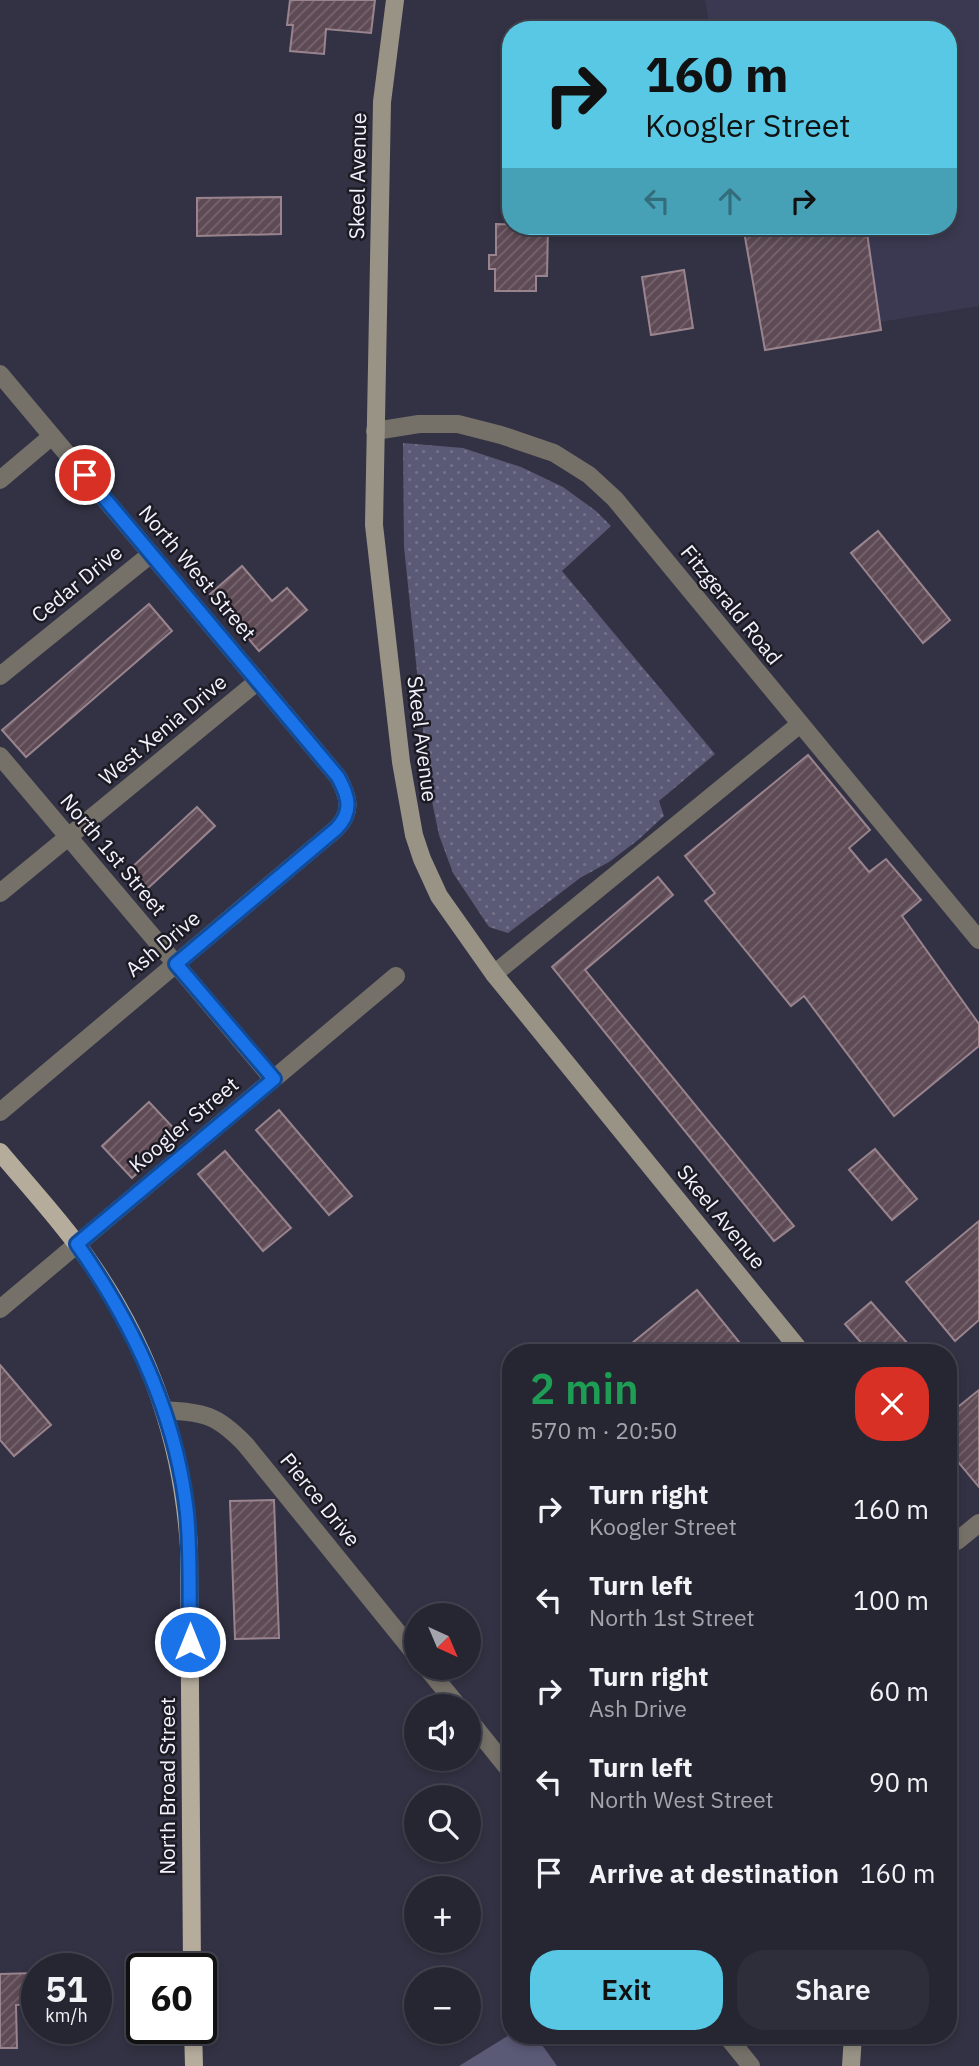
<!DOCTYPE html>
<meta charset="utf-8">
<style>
body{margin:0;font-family:"IBM Plex Sans",sans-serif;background:#2e2e3b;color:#f1f3f6;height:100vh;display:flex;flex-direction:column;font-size:26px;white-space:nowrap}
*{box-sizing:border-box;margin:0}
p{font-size:23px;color:#a4a5ac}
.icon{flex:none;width:38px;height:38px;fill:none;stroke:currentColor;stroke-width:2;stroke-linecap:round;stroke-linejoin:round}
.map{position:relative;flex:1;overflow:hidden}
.sheet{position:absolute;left:502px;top:1344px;width:455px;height:700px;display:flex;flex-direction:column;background:#262633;border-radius:28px;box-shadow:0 4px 10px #0003,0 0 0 2px #42434e}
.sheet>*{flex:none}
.banner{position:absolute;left:502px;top:21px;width:455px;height:214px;border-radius:28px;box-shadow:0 4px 10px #0003,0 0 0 2px #42434e;background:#58c8e4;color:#111;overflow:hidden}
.needle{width:46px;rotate:136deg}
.controls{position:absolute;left:404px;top:1603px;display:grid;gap:14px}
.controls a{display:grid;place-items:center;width:77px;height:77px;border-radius:50%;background:#262633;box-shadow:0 4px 10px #0003,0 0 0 2px #42434e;font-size:35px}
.speed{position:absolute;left:21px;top:1953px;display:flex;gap:14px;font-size:35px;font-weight:700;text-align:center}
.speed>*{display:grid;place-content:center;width:91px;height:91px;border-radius:50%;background:#262633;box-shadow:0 4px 10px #0003,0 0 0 2px #42434e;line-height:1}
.speed small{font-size:18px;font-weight:400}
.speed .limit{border:4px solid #111;border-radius:10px;background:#fff;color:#111}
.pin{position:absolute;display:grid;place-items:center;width:60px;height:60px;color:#fff;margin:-30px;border:4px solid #fff;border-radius:50%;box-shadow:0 2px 7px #0007}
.me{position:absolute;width:77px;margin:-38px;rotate:0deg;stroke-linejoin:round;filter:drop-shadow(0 0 5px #0008)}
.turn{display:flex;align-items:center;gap:24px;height:147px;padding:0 28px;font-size:32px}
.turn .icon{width:91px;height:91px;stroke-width:2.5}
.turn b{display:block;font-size:49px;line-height:60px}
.lanes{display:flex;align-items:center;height:66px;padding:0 28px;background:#0003;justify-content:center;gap:35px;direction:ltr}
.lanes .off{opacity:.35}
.round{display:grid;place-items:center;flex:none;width:74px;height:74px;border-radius:28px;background:#2e2e3b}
.summary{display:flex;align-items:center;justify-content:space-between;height:119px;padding:0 28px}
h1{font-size:42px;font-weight:600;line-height:52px;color:#1e9e55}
.button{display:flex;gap:14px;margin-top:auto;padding:14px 28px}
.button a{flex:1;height:80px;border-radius:28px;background:#58c8e4;color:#111;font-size:28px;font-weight:600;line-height:80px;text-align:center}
.button a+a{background:#2e2e3b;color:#f1f3f6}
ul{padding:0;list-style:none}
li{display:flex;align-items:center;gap:21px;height:91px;padding:0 28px}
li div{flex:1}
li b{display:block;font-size:26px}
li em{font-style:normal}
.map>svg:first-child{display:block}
.built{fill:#3a3951}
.grass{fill:url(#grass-dots)}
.pitch{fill:#5b5a76}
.building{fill:url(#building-hatch);stroke:#99848e;stroke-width:2}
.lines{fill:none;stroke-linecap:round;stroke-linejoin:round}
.street{stroke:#757169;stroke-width:18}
.secondary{stroke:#999386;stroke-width:18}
.primary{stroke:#b5ac9c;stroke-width:18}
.route-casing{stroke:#114b97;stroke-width:18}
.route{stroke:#1a73e8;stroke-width:12}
.labels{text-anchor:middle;stroke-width:5;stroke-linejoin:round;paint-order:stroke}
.street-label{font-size:21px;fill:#f2f1fd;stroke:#1c1b23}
</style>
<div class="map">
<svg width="979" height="2066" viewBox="0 0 979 2066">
<defs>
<pattern id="grass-dots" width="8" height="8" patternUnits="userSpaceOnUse" patternTransform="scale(1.75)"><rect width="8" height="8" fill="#5b5a76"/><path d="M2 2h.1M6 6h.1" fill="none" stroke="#73728a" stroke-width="1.8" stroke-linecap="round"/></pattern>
<pattern id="building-hatch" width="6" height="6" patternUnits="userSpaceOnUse" patternTransform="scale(1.75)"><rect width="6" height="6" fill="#5e4a54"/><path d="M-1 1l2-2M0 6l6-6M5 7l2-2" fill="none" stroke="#76656e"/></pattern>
</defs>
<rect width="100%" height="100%" fill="#333244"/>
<!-- built -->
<path class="built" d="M705,0H979V306L880,322L866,226H948V136L952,132L954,120L949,90L948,30H710Z"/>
<!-- grass -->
<path class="grass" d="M403,443L463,448L521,467L563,487L596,511L611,526L562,571L715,754L659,801L664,816L638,840L609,862L580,878L508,933L489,927L453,873L439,835L429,787L404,547Z"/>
<!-- pitch -->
<path class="pitch" d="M511,2034L535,2035L557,2066H459Z"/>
<!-- building -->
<g class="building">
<path d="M290,0H375L371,33L326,29L324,54L290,51L293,25H287Z"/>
<path d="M281,197V234L197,236V198Z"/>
<path d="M496,224L548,226L547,276H536V291H495V269H489V255H496Z"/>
<path d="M743,226H866L881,330L765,350Z"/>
<path d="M684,270L693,328L651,335L642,277Z"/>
<path d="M878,531L950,620L923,643L851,553Z"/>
<path d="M242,566L272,601L287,588L307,610L259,651L210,594Z"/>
<path d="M149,604L172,631L26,757L2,730Z"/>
<path d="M808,755L870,830L849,848L869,872L886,859L921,900L902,916L979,1024V1046L894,1116L804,996L791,1006L705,901L715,893L685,856Z"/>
<path d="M197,807L215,826L147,889L129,870Z"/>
<path d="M658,877L673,895L585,970L794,1226L774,1241L552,967Z"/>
<path d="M149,1102L179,1134L132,1178L102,1146Z"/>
<path d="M279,1110L352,1196L329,1215L256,1130Z"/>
<path d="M875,1149L917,1199L892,1220L849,1170Z"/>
<path d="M225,1151L291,1228L263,1251L198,1174Z"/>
<path d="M979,1221V1320L955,1341L906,1282Z"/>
<path d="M697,1290L740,1343L728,1353H620Z"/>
<path d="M871,1302L916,1353H870L845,1324Z"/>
<path d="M0,1365L51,1425L14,1456L0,1440Z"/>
<path d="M979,1390V1487L948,1450V1415Z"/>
<path d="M274,1500L279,1638L235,1639L230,1501Z"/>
<path d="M37,1973V2004L16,2005L17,2048H0V1974Z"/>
</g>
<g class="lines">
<!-- street -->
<g class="street">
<path d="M0,374L338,777C349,797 353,812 336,829L0,1112"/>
<path d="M375,431L419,424H458L501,435L554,453L589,475L615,499L979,940"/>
<path d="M0,480L52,436"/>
<path d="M0,676L151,554"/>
<path d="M0,756L273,1079"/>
<path d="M0,893L258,681"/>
<path d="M494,974L800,724"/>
<path d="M0,1309L396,976"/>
<path d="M164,1410C205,1413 216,1414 245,1444L416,1655"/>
<path d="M948,1541H957L979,1523"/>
<path d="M427,1668L458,1706"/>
<path d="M469,1720L511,1772"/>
<path d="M726,2035L751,2066"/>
</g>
<!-- secondary -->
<g class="secondary">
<path d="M395,0L382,102L374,525L401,762L414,835L422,859L439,896L494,974L802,1353"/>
<path d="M851,2066L853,2035"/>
</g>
<!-- primary -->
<g class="primary">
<path d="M0,1152C32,1190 66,1227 94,1268C152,1354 182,1444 189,1547L192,1969"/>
<path d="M193,2028L194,2066"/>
</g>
</g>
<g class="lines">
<defs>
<path id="route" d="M85,475L338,777C349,797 353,812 336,829L176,964L274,1079L77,1244C134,1325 176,1414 187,1513C191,1556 189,1599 190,1642"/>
</defs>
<!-- route casing -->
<use href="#route" class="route-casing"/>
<!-- route -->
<use href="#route" class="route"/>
</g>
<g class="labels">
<!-- street labels -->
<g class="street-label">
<text transform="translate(358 176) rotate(-89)" y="7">Skeel Avenue</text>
<text transform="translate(197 573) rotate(50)" y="7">North West Street</text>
<text transform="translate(77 584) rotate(-39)" y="7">Cedar Drive</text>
<text transform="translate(731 605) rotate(51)" y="7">Fitzgerald Road</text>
<text transform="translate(163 730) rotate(-40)" y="7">West Xenia Drive</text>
<text transform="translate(422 739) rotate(83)" y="7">Skeel Avenue</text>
<text transform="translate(113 855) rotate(50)" y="7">North 1st Street</text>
<text transform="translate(163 944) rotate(-40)" y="7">Ash Drive</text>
<text transform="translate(184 1125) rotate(-40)" y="7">Koogler Street</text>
<text transform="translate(721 1217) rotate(51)" y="7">Skeel Avenue</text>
<text transform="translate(320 1500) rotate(51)" y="7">Pierce Drive</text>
<text transform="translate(168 1786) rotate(-90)" y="7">North Broad Street</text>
</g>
</g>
</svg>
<div class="controls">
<a><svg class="needle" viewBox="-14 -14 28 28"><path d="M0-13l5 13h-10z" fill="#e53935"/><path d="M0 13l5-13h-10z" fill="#a4a5ac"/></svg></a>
<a><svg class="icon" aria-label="sound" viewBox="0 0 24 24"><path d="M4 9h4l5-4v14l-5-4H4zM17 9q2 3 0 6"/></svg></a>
<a><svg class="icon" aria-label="search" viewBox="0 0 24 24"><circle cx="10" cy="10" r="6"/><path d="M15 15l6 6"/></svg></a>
<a>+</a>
<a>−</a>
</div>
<div class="speed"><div>51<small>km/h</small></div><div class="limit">60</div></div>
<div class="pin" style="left:85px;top:475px;background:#d93025"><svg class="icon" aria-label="arrive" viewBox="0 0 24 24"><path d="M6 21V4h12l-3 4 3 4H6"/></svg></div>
<svg class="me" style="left:190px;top:1642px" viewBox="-20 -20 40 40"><circle r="17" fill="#1a73e8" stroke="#fff" stroke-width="3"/><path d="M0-11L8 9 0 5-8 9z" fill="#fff"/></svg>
<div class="banner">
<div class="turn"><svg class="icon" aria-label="right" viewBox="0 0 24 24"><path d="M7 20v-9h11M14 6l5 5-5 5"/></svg><div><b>160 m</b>Koogler Street</div></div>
<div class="lanes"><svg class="icon off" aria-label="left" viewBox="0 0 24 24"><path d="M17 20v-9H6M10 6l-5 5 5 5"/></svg><svg class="icon off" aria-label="ahead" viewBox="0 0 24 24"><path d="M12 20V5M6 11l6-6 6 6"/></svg><svg class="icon" aria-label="right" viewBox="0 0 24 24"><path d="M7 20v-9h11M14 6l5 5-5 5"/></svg></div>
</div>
<section class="sheet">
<div class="summary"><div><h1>2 min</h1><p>570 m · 20:50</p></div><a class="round" style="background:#d93025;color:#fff"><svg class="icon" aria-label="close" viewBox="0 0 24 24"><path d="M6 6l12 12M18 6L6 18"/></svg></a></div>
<ul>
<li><svg class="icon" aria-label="right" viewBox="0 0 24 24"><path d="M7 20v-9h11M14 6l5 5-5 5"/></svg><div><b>Turn right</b><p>Koogler Street</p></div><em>160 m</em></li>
<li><svg class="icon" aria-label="left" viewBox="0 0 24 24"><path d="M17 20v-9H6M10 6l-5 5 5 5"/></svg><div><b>Turn left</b><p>North 1st Street</p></div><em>100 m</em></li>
<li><svg class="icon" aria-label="right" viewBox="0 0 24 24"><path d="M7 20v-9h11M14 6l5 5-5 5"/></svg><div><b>Turn right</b><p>Ash Drive</p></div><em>60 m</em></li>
<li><svg class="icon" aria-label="left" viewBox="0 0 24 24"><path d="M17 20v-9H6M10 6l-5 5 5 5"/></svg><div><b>Turn left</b><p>North West Street</p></div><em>90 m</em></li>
<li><svg class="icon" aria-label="arrive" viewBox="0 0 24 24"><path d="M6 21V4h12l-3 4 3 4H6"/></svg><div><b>Arrive at destination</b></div><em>160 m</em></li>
</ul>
<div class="button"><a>Exit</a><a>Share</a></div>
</section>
</div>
